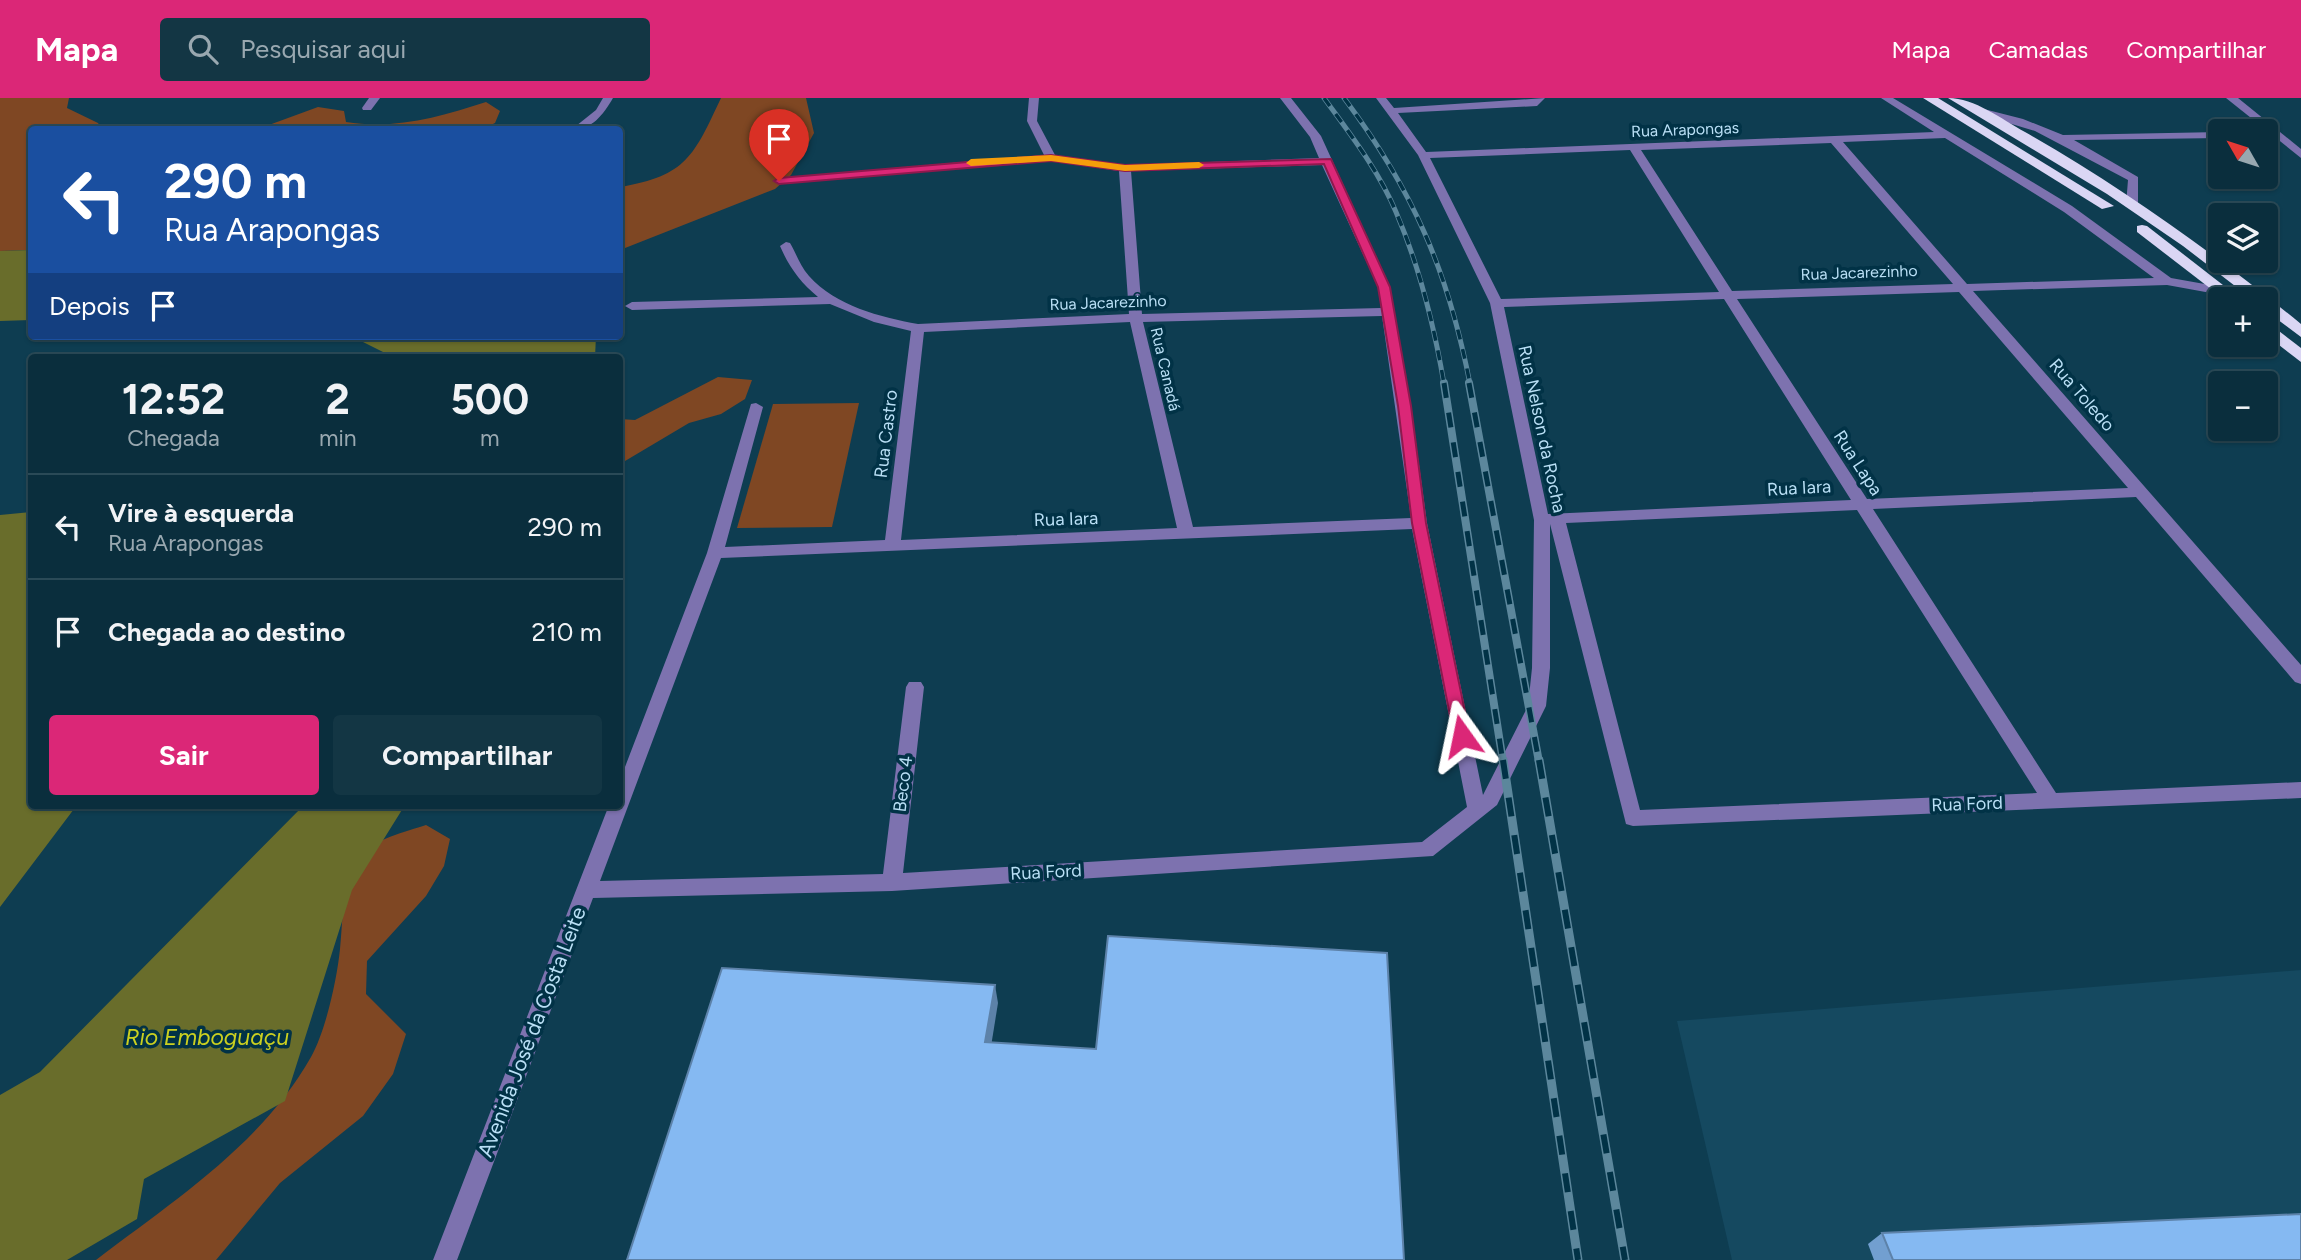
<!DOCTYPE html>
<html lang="pt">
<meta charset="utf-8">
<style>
body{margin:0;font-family:Figtree,sans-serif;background:#133644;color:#f1f3f6;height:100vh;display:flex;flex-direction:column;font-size:26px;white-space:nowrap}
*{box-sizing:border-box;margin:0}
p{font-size:23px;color:#99a8b0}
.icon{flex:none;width:38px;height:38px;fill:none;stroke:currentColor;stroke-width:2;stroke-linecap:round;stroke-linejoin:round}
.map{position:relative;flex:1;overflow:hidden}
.details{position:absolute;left:28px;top:256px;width:595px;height:455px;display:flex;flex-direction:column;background:#0a2e3d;border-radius:7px;box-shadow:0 2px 5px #0004,0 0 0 2px #2a4a57}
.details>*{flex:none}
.hud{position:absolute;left:28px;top:28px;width:595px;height:214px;border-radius:7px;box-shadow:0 2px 5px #0004,0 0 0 2px #2a4a57;background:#1a4fa0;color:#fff;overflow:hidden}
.needle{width:46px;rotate:309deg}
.controls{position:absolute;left:2208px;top:21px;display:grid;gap:14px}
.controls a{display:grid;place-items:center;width:70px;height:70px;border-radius:7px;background:#0a2e3d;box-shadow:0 2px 5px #0004,0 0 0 2px #2a4a57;font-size:35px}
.pin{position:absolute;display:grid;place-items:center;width:60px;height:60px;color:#fff;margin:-72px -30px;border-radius:50% 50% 50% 0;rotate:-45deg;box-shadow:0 0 7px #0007}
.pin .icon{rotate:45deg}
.me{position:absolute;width:77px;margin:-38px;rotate:348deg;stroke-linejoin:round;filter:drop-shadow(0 0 5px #0008)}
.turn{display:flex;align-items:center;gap:24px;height:147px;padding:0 21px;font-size:32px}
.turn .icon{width:91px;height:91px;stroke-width:2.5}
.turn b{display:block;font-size:49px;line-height:60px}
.then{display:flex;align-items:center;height:66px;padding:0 21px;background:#0003;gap:14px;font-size:26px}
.eta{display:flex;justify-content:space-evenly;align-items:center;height:119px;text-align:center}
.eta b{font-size:42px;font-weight:700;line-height:49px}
.primary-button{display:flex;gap:14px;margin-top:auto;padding:14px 21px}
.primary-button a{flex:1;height:80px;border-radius:7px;background:#db2777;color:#fff;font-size:28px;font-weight:700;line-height:80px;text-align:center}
.primary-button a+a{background:#133644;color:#f1f3f6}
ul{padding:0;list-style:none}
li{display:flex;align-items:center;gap:21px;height:105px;padding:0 21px;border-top:2px solid #2a4a57}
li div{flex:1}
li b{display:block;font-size:26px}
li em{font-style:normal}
header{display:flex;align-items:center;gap:42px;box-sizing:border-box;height:98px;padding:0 35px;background:#db2777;color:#fff}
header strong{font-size:33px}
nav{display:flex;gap:38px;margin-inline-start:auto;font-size:24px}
.search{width:490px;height:63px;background:#133644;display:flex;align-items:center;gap:18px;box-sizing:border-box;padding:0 24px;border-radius:7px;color:#99a8b0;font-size:26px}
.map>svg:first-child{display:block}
.built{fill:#154960}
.green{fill:#7f4723}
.water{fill:#696d2b}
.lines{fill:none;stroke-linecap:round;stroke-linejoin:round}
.minor{fill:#7d72af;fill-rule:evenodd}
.highway{fill:#dad6f4;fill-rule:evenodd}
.rail-far2-casing{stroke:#5c879c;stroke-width:5}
.rail-far1-casing{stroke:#5c879c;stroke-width:8}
.rail-casing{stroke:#5c879c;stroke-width:9}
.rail-far2{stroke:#013246;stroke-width:3.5;stroke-dasharray:10;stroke-linecap:butt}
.rail-far1{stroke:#013246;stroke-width:5;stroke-dasharray:15;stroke-linecap:butt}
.rail{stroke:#013246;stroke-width:6;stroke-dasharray:19;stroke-linecap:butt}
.wall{fill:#729fd0}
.shaded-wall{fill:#5d82a9}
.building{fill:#85b9f2;stroke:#5d82a9;stroke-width:2}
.route{fill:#db2777;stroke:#8e194d;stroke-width:2}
.slow{fill:#f59e0b}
.labels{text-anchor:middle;stroke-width:7;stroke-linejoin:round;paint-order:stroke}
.far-street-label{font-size:16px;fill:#b9dff5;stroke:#013246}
.street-label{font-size:18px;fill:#b9dff5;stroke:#013246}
.near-street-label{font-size:21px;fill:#b9dff5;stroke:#013246}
.near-water-label{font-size:23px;font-style:italic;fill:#cbd020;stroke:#013246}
</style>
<header>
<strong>Mapa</strong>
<div class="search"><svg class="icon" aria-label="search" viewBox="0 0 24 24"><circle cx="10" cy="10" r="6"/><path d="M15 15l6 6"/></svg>Pesquisar aqui</div>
<nav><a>Mapa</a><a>Camadas</a><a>Compartilhar</a></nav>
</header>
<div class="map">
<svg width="2301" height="1162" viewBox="0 0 2301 1162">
<rect width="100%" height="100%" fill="#0e3d51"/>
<!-- built -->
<path class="built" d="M2301,872V1162H1732L1677,923Z"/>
<!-- green -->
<g class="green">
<path d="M0,0H69L67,10L98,25L102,31L32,32L31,152L0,153Z"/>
<path d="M721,0H806L814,35L791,77L775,91L620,152V89C687,78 694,57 721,0Z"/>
<path d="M486,4L500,13L495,25L482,31H258L318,9L344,13L346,24C394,32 440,19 486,4Z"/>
<path d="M718,279L752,282L745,301L721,316L689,325L620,366V321L635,322Z"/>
<path d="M859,305L832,429L737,430L773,306Z"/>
<path d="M426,727L450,741L444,768L426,798L367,863L366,896L406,936L393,976L363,1018L280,1085L216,1162H96C174,1102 261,1047 311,959C326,932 337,881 340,851C343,825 342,778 359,758C372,742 407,733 426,727Z"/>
</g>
<!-- water -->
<g class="water">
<path d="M31,152V222L0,223V153Z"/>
<path d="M351,238H596L595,259H393Z"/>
<path d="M31,414L32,707H77L0,809V417Z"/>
<path d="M304,707H405L352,792L285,1003L144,1081L137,1121L67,1162H0V997L40,974Z"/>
</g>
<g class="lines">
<!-- minor -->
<g class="minor">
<path d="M369,0H380L371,12H363L362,10Z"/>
<path d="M603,0H613C603,17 592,32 571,32L596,12Z"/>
<path d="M1029,0H1039L1037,23L1055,57L1125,67L1319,60L1310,39L1280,0H1291L1321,38L1390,189L1411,308L1427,425L1483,697L1528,608L1532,570L1534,422L1490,205L1418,57L1376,0H1386L1394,10L1545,0L1537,8L1398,15L1426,54L1934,34L1881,0H1893L2072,108L2171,180L2227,190L2228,193L2222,197L2167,187L1973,193L2301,567V586L2295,584L2136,399L1873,411L2056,695L2301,684V700L1633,728L1626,726L1550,426V570L1546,608L1497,707L1433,758L892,793L593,800L457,1162H433L609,707H620V682L707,455L751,306L756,305L763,309L725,449L885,442L911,233L874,224L830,206L632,212L625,208L632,204L818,199C800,184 789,169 780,148L786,144L790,145C797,157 800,168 809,178C836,208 880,219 918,226L1129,216L1119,73L1051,63L779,86L773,83L779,80L1044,57L1027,23ZM1945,40L2064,114L2154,180L1967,186L1843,44ZM1831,45L1953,186L1732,193L1641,52ZM1630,52L1719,194L1501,201L1430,60ZM1322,67L1378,189L1381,210L1142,216L1131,73ZM1959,194L2128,390L1867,401L1737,201ZM1724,201L1851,402L1548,416L1504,209ZM1382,218L1411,420L1193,429L1143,224ZM1130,224L1177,430L901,442L924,234ZM1857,412L2037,695L1640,712L1566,425ZM1412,431L1467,709L1422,744L903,775L924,589L921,584H909L906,589L883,776L600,783L721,460Z"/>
<path d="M2226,0H2238L2301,51V60Z"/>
<path d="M1976,9L2023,21L2063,37L2221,34V40L2074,42L2138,79V107L2132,111L2126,107L2128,82L2035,33L1972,14L1971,12Z"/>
</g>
<!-- highway -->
<g class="highway">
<path d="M1923,0H1938L2114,108L2102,111Z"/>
<path d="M1948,0C1975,0 2001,21 2025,34C2123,90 2214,155 2301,226V239L2266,213V201H2252L2183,148L2107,96Z"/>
<path d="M2142,127L2147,128L2241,201H2224L2137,134V128Z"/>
<path d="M2266,223L2301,250V264L2266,237Z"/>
</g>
<defs>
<g id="rail-far2">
<path d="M1324,0C1350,36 1379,73 1396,114C1420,170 1434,227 1444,286"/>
<path d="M1344,0C1413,92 1448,173 1470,286"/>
</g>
<g id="rail-far1">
<path d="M1444,285L1503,664"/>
<path d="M1469,285L1539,664"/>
</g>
<g id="rail">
<path d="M1503,662L1578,1162"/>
<path d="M1539,662L1625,1162"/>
</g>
</defs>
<!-- rail-far2 casing -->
<use href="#rail-far2" class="rail-far2-casing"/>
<!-- rail-far1 casing -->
<use href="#rail-far1" class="rail-far1-casing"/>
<!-- rail casing -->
<use href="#rail" class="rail-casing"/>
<!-- rail-far2 -->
<use href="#rail-far2" class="rail-far2"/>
<!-- rail-far1 -->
<use href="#rail-far1" class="rail-far1"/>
<!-- rail -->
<use href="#rail" class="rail"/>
</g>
<!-- wall -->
<path class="wall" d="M1882,1135L2301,1162H1874L1868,1146Z"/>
<!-- shaded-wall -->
<path class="shaded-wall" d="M995,887L998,905L989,961L985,944Z"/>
<!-- building -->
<g class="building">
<path d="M1108,838L1387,855L1404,1162H627L722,870L995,887L985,944L1096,951Z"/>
<path d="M2301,1116V1162H1893L1882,1135Z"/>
</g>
<!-- route -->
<path class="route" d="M1051,57L1125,67L1331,61L1390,189L1411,308L1426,425L1470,638L1468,643L1462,645L1454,638L1412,425L1398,308L1378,189L1324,66L1125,73L1051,63L779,86L774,83L779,80Z"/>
<!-- slow -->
<path class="slow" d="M1051,57L1125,67L1199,64L1204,67L1199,70L1125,73L1051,63L971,68L966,65L971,61Z"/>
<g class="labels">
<!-- far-street labels -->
<g class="far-street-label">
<text transform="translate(1685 31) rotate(-2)" y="6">Rua Arapongas</text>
<text transform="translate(1859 174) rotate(-2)" y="6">Rua Jacarezinho</text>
<text transform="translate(1108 204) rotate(-2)" y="6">Rua Jacarezinho</text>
<text transform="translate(1166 271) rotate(77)" y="6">Rua Canadá</text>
</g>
<!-- street labels -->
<g class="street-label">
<text transform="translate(2082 297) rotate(49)" y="6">Rua Toledo</text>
<text transform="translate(1542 331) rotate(78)" y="6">Rua Nelson da Rocha</text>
<text transform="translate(886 336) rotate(-83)" y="6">Rua Castro</text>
<text transform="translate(1858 365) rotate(57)" y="6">Rua Lapa</text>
<text transform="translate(1799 390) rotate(-3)" y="6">Rua Iara</text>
<text transform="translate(1066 421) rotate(-2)" y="6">Rua Iara</text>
<text transform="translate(903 686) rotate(-83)" y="6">Beco 4</text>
<text transform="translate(1967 706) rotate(-2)" y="6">Rua Ford</text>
<text transform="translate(1046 774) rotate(-3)" y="6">Rua Ford</text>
</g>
<!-- near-street labels -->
<g class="near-street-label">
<text transform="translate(532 934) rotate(-69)" y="7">Avenida José da Costa Leite</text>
</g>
<!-- near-water labels -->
<g class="near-water-label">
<text x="207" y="947">Rio Emboguaçu</text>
</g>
</g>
</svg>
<div class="controls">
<a><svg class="needle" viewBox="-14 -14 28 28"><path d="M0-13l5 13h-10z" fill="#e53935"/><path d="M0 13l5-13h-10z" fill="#99a8b0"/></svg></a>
<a><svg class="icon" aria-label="layers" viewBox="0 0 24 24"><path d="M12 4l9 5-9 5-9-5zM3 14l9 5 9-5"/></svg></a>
<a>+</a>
<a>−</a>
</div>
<div class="pin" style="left:779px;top:83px;background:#d93025"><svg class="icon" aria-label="arrive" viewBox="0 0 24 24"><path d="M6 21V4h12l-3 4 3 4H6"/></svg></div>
<svg class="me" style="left:1462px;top:638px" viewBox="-20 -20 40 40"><path d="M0-17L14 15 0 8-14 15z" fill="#db2777" stroke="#fff" stroke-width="4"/></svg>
<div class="hud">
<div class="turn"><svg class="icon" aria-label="left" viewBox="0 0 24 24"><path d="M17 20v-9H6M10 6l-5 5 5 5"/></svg><div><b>290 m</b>Rua Arapongas</div></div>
<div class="then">Depois<svg class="icon" aria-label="arrive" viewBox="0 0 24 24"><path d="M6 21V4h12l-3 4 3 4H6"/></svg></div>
</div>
<section class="details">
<div class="eta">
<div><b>12:52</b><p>Chegada</p></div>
<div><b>2</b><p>min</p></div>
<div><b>500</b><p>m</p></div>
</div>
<ul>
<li><svg class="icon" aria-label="left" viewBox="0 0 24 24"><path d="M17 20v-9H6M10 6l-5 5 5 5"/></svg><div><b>Vire à esquerda</b><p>Rua Arapongas</p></div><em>290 m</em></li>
<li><svg class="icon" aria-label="arrive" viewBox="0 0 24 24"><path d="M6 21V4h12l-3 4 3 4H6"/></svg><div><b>Chegada ao destino</b></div><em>210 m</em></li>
</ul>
<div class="primary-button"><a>Sair</a><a>Compartilhar</a></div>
</section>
</div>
